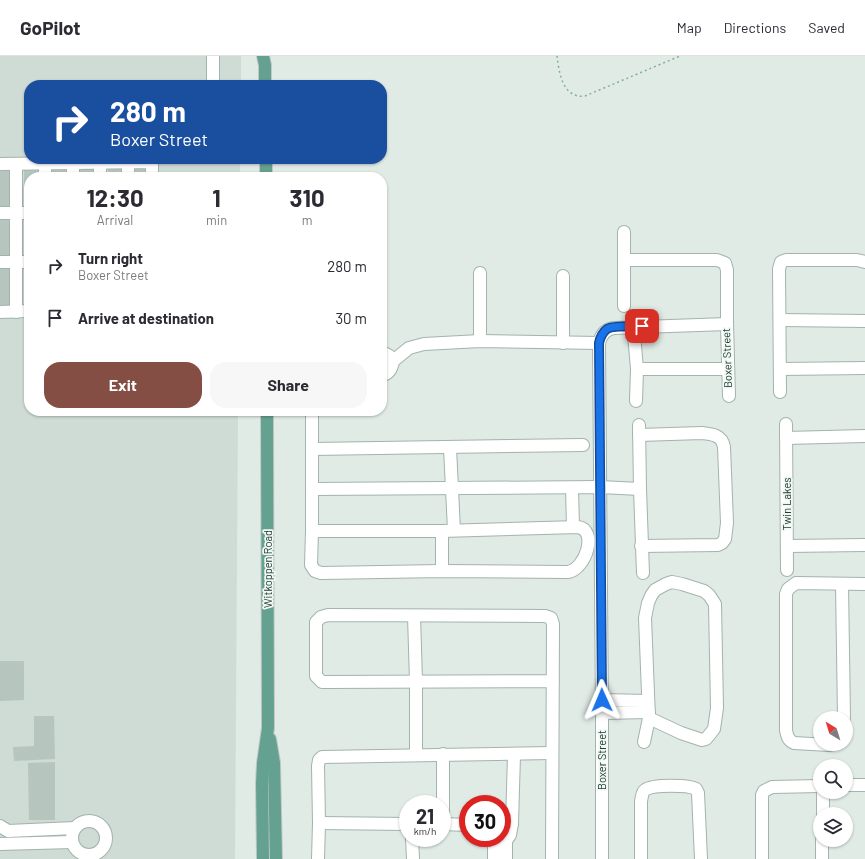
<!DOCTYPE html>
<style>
body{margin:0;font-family:Barlow,sans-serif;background:#f7f7f7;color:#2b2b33;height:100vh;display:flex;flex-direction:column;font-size:15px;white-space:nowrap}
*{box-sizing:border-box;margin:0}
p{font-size:13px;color:#7c7c81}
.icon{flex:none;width:22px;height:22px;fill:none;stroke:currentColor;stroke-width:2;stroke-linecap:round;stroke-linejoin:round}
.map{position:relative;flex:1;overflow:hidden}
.details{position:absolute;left:24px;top:116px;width:363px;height:244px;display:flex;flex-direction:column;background:#fff;border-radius:16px;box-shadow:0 1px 3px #0004}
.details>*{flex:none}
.top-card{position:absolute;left:24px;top:24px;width:363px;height:84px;border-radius:16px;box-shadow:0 1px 3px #0004;background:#1a4fa0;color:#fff;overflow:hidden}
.needle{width:26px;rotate:322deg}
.buttons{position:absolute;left:813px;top:655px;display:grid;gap:8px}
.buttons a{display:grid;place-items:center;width:40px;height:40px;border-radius:50%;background:#fff;box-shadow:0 1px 3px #0004;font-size:20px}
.speed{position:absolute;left:399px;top:739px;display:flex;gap:8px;font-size:20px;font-weight:700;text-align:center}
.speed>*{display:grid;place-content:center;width:52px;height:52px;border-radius:50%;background:#fff;box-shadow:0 1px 3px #0004;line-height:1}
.speed small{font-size:10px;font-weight:400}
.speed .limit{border:6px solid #d22;background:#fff;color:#111}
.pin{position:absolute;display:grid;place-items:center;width:34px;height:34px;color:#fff;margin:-17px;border-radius:8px;box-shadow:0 2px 6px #0006}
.me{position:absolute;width:44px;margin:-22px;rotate:359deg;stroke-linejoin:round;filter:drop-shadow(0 0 3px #0008)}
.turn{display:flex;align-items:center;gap:14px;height:84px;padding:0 20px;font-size:18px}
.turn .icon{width:52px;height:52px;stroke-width:2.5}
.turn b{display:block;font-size:28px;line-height:34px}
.eta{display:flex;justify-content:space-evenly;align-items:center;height:68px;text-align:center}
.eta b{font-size:24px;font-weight:700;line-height:28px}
.action{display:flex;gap:8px;margin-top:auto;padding:8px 20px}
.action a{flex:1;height:46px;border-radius:16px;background:#854e44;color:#fff;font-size:16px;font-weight:700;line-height:46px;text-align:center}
.action a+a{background:#f7f7f7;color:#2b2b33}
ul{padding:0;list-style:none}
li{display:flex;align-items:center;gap:12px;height:52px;padding:0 20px}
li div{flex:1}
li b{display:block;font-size:15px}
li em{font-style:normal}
header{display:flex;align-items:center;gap:24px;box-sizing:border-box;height:56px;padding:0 20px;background:#fff;border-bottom:1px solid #e1e1e2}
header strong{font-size:19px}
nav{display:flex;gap:22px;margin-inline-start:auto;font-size:14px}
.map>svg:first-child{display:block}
.built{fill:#cfdbd5}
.building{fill:#b6c6bf}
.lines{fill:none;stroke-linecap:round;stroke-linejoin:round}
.minor-casing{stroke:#a3b3ad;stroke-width:14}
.major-casing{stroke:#c1c8c6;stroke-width:14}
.path{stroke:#81af9f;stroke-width:1.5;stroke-dasharray:2 3;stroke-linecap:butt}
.minor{stroke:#fff;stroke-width:12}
.major{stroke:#65a190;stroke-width:12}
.route-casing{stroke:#114b97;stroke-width:10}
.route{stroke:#1a73e8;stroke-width:7}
.labels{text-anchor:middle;stroke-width:3.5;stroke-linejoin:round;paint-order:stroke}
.street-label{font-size:11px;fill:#213c34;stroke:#f1f8f4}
</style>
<header>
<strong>GoPilot</strong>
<nav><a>Map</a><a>Directions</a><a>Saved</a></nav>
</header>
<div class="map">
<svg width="865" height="803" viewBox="0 0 865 803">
<rect width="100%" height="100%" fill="#e0ebe6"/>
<!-- built -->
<path class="built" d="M0,0H241V29H29V103H240V121H29V355H238L235,803H0Z"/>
<!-- building -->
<g class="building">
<rect x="130" y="109" width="19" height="12"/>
<rect x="0" y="111" width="15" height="43"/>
<rect x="80" y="111" width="19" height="10"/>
<rect x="108" y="111" width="19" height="10"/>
<path d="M24,112H44V121H29V154H24Z"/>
<rect x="52" y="112" width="20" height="9"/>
<path d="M0,162H14L15,204L0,203Z"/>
<path d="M24,162H29V204H25Z"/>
<rect x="0" y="210" width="15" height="43"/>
<rect x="24" y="210" width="5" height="42"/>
<path d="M0,605H24V644L0,645Z"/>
<path d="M34,660H54L55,703L14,705L13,691L34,690Z"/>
<path d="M55,706V764H29L28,707Z"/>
</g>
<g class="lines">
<defs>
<g id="minor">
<path d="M213,0V29"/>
<path d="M45,107V121"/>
<path d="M73,107V121"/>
<path d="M100,107V121"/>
<path d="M0,108L148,106H150L152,109V121"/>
<path d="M16,108V256"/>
<path d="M128,121V106"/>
<path d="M0,157H29"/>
<path d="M624,176V204H717L725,207L727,214V268"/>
<path d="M0,206H29"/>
<path d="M480,217V285"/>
<path d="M563,220V287"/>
<path d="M624,250V204"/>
<path d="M0,256L29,255"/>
<path d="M780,264L865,265"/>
<path d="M634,278L637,313"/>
<path d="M382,297C388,298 391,300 393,305C392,312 389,318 382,319"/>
<path d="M393,305L409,292L424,288L480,285L599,287"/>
<path d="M780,313L865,312"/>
<path d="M780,336L779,213L781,206L786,204H857L865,206"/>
<path d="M636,345L637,313H727"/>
<path d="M312,355V475L311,509L315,515L321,517L442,515L568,516C586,513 598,474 578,471L442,475H312"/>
<path d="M786,368L787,514"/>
<path d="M639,369L640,433L643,517"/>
<path d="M639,379L702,377C712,378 722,379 724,391L727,467L725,483L722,487L718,489L641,490"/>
<path d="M786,382L865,380"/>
<path d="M450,392L454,474"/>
<path d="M312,393L583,389"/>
<path d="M572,432L573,471"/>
<path d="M312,433L600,431L640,433"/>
<path d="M442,475V515"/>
<path d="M787,490L865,489"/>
<path d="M842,528L844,662"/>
<path d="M414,560L416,625V699"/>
<path d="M602,644L648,645"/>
<path d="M602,657L649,656"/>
<path d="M644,686L649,662L645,562L648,547L651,540L655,534L666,528L672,526L682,528L704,535L709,539L715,548L717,652L714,673L706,683L702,684L681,677L649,662"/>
<path d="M834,688L829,689L794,687C788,684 787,680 786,674V538L788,533L796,527L865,528"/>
<path d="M846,729H865"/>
<path d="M823,758V736"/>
<path d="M502,761L507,762L512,768L510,779L506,785V803"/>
<circle cx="89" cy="782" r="17"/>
<path d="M319,767L408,768"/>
<path d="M442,768L468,769"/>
<path d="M443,768V698"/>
<path d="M512,768L514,699"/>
<path d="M0,770L8,775L75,772"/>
<path d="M412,782L413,803"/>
<path d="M492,782L494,785V803"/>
<path d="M0,788L72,786"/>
<path d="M318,803L319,767L318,710L319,704L322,701L552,697"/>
<path d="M552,803L553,568L551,562L545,560L328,559L321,561L316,566V620L322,626L553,625"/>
<path d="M602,803V657L599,287C601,279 605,273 614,272L727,268L729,340"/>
<path d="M641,803V745C642,741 642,736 645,734C653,728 689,729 696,733L698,737L701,803"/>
<path d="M762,803V739L764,735L772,731L820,730"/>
<path d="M822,803V784"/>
</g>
<g id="major">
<path d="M263,0L265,9V29"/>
<path d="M266,103V121"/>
<path d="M270,683L274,707L276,803"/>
<path d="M263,803L262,728L263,707L268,672L267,355"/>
</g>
</defs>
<!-- minor casing -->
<use href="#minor" class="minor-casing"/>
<!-- major casing -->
<use href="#major" class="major-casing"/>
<!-- path -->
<path class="path" d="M557,0C559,17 563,43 585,40L680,0"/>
<!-- minor -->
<use href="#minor" class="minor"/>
<!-- major -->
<use href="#major" class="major"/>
</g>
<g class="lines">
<defs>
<path id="route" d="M602,644L599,287C600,282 603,276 607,273C613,269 634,271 642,270"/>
</defs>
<!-- route casing -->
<use href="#route" class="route-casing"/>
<!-- route -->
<use href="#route" class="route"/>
</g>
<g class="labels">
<!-- street labels -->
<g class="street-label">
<text transform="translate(727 302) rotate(-92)" y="4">Boxer Street</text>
<text transform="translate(787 448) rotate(-90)" y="4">Twin Lakes</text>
<text transform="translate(268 513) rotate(-90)" y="4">Witkoppen Road</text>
<text transform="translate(602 704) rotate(-90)" y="4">Boxer Street</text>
</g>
</g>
</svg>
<div class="buttons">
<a><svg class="needle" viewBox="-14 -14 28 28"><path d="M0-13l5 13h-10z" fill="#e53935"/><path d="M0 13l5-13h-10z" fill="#7c7c81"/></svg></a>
<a><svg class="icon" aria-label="search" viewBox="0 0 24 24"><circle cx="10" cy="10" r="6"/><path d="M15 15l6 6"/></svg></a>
<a><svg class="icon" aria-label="layers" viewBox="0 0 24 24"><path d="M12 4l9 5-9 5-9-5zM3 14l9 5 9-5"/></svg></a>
</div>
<div class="speed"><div>21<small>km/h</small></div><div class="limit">30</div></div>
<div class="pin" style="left:642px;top:270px;background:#d93025"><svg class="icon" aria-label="arrive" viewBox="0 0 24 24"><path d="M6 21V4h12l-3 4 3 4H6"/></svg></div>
<svg class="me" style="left:602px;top:644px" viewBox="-20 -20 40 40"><path d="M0-17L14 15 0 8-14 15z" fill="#1a73e8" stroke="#fff" stroke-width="4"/></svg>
<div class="top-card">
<div class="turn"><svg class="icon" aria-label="right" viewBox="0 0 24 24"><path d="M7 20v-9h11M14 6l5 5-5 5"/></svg><div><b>280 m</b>Boxer Street</div></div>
</div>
<section class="details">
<div class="eta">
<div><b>12:30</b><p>Arrival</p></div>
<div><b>1</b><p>min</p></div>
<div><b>310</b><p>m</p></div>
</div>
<ul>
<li><svg class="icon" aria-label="right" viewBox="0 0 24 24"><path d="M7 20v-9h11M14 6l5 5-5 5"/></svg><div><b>Turn right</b><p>Boxer Street</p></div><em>280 m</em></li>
<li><svg class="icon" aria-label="arrive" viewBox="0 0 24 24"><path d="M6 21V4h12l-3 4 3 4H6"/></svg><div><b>Arrive at destination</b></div><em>30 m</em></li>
</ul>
<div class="action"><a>Exit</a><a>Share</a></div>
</section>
</div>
